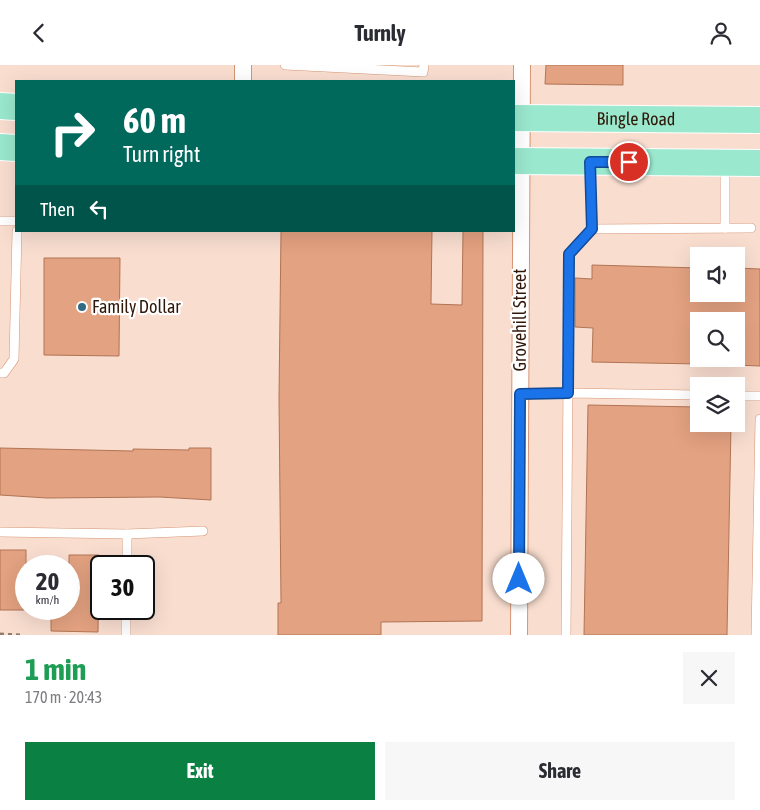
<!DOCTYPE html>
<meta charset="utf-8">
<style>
body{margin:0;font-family:"Asap Condensed",sans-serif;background:#f7f7f7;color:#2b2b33;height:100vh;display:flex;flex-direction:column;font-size:19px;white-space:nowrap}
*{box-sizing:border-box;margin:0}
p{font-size:16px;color:#7c7c81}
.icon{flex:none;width:28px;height:28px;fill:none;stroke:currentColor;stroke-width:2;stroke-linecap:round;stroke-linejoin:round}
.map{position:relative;height:570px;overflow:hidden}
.panel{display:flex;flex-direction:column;background:#fff;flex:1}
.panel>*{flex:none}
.hud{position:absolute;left:15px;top:15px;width:500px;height:152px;border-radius:0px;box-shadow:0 5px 20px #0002;background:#00695c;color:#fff;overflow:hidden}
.controls{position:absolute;left:690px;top:182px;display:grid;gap:10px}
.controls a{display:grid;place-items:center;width:55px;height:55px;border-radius:0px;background:#fff;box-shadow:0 5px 20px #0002;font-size:25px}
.speed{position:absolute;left:15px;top:490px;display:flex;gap:10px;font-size:25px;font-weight:700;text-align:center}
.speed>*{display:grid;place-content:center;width:65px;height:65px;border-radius:50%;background:#fff;box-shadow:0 5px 20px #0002;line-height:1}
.speed small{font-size:12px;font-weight:400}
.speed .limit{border:2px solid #111;border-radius:8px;background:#fff;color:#111}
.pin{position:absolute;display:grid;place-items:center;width:42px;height:42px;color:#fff;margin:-21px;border:2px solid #fff;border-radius:50%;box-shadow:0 1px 5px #0007}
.me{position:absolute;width:55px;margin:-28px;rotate:0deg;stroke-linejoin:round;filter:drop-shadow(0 0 4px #0008)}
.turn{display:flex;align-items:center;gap:18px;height:105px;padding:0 25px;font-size:22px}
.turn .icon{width:65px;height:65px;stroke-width:2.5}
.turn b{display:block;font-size:35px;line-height:42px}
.then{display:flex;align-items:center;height:48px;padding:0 25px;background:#0003;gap:10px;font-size:19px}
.round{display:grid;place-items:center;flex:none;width:52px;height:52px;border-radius:0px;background:#f7f7f7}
.summary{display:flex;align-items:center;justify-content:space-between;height:85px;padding:0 25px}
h1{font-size:30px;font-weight:700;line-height:38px;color:#1e9e55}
.button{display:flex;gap:10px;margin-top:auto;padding:10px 25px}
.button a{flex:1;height:58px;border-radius:0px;background:#0b8043;color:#fff;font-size:20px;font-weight:700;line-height:58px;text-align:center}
.button a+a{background:#f7f7f7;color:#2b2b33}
header{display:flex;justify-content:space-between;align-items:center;height:65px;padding:0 25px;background:#fff;font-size:22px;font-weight:700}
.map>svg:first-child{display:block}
.building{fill:#e3a281;stroke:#b17454}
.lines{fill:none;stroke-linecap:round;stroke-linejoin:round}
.lane-casing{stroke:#d59574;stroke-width:10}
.street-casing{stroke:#d59574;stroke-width:18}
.primary-casing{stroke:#fff;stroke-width:28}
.path{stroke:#947a6c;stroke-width:3;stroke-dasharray:4 4;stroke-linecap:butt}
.lane{stroke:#fff;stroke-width:9}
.street{stroke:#fff;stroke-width:16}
.primary{stroke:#9ae8ce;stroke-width:26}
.route-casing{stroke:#114b97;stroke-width:12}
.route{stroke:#1a73e8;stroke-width:9}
.poi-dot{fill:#306b83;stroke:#fff;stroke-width:2}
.labels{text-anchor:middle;stroke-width:4.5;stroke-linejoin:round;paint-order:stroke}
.street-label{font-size:18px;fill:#2f1709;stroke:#fff}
.poi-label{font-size:18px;fill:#2f1709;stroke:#fff;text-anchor:start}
</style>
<header><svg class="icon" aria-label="back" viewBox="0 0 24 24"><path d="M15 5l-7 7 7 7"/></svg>Turnly<svg class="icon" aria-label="person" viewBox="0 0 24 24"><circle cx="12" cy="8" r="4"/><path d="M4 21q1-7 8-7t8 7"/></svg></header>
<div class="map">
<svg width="760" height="570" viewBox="0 0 760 570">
<rect width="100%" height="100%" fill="#f9ded0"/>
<!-- building -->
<g class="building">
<path d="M546,0H623V20L545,19Z"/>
<path d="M281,166H432L431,239L462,240L463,166H483L482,556L381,557V570H278V538H281L279,333Z"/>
<path d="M44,193H120L119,291L44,290Z"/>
<path d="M592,200L699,203V229H736V203L760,204V301L736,300V256H699V299L592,297L593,263L575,262V213L592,214Z"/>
<path d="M588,340L699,342V359H731L727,570H584Z"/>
<path d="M0,383L133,386V384L189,385V383H211V435L160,432L47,433L0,430Z"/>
<rect x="0" y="485" width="26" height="60"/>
<path d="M69,490H99L98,567L51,566V546H69Z"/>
</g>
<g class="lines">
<defs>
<g id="lane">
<path d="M285,0L423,7L424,0"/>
<path d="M725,101V163"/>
<path d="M0,156H16"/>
<path d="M592,164L751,163"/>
<path d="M0,308H4L14,294L17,166"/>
<path d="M519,329L568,328L699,330"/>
<path d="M736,331H760"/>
<path d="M0,467L127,469L203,466"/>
<path d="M127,501V469"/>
<path d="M126,570V544"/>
<path d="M566,570L569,189L592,164L590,99"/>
<path d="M756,570L760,354"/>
</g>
<g id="street">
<path d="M243,16V0"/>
<path d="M519,570L522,0"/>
</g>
<g id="primary">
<path d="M0,41L16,42"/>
<path id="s1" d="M514,53L760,55"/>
<path d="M0,82L16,83"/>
<path d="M514,96L760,98"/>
</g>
</defs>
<!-- lane casing -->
<use href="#lane" class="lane-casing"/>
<!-- street casing -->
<use href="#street" class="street-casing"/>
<!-- primary casing -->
<use href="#primary" class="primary-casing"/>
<!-- path -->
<path class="path" d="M0,569L20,570"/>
<!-- lane -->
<use href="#lane" class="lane"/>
<!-- street -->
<use href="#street" class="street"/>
<!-- primary -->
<use href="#primary" class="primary"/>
</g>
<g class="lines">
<defs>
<path id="route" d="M519,514L520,329L568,328L569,189L592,164L590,97H629"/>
</defs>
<!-- route casing -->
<use href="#route" class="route-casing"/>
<!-- route -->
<use href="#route" class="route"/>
</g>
<!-- markers -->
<circle class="poi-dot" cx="82" cy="242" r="5"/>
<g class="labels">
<!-- street labels -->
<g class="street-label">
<text dy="6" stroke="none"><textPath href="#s1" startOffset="122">Bingle Road</textPath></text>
<text transform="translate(520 255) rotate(-90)" y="6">Grovehill Street</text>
</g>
<!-- poi labels -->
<g class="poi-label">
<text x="92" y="248">Family Dollar</text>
</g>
</g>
</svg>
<div class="controls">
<a><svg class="icon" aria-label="sound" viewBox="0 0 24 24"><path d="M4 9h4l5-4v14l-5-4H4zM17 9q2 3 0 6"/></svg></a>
<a><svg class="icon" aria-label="search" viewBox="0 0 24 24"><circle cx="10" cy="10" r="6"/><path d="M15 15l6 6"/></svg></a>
<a><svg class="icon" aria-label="layers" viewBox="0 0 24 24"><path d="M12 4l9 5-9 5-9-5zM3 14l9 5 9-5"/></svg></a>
</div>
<div class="speed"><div>20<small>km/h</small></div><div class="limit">30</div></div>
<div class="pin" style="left:629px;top:97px;background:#d93025"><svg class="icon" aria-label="arrive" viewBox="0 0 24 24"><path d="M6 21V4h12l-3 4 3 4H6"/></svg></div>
<svg class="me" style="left:519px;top:514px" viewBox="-20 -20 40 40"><circle r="19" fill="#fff"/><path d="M0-13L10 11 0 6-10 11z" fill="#1a73e8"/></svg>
<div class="hud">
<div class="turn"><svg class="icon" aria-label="right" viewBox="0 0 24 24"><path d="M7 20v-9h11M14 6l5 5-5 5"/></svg><div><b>60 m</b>Turn right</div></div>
<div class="then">Then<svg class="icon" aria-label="left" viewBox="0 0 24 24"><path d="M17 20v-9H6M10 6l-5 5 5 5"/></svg></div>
</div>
</div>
<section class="panel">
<div class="summary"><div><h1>1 min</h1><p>170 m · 20:43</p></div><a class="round"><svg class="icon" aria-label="close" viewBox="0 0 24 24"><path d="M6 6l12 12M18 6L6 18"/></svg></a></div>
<div class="button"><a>Exit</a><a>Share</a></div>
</section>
